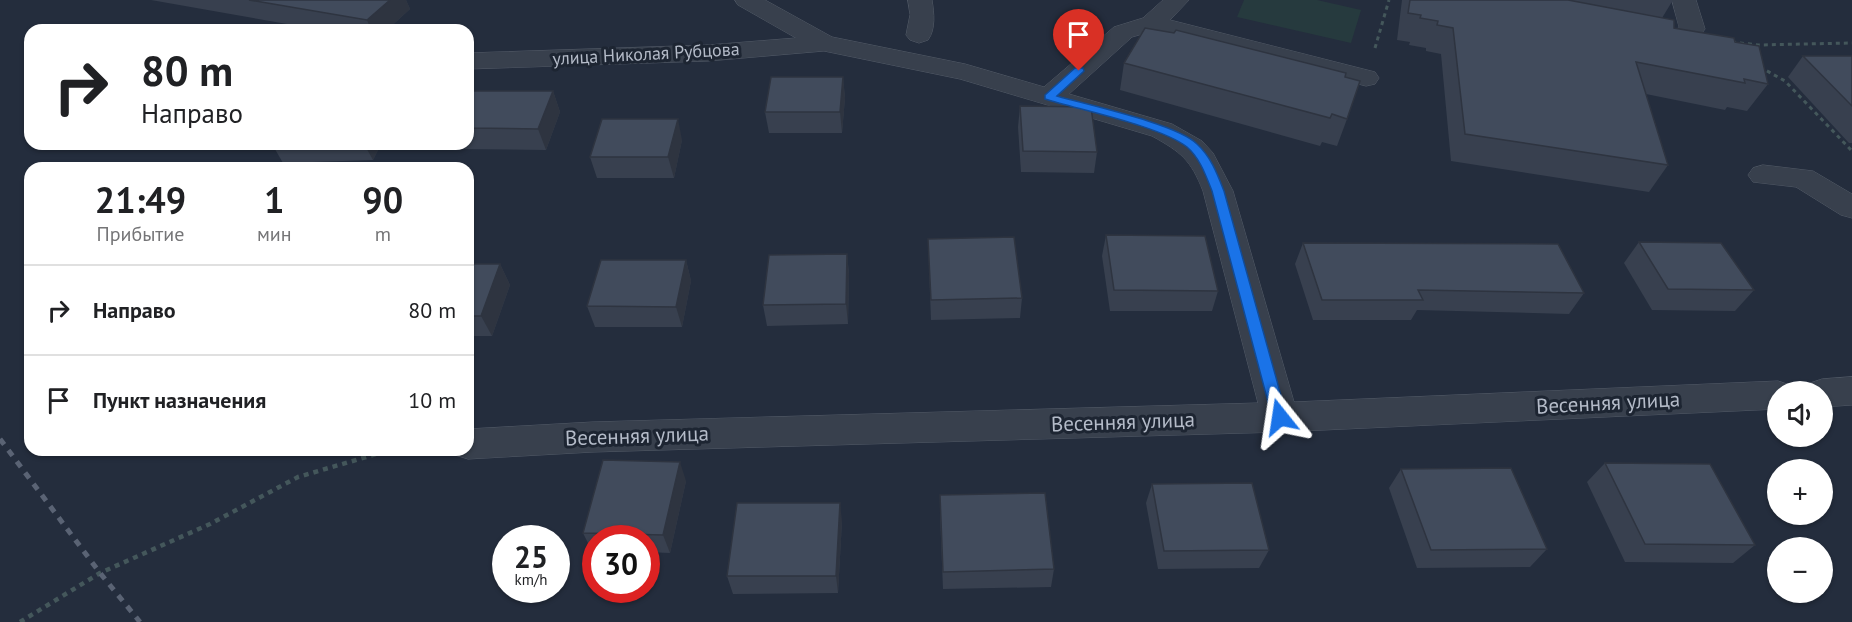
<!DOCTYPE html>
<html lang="ru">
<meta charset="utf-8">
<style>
body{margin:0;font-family:"PT Sans",sans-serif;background:#f2f2f2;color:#202124;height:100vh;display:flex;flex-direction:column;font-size:22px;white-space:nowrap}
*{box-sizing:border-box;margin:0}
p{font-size:20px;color:#757577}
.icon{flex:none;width:33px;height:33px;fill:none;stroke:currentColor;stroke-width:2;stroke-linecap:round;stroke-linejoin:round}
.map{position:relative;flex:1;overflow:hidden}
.sheet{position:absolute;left:24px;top:162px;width:450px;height:294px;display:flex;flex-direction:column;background:#fff;border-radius:18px;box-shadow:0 2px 4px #0004}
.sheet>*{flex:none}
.top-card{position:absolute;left:24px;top:24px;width:450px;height:126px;border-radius:18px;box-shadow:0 2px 4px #0004;background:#fff;color:#202124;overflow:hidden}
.tools{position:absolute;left:1767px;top:381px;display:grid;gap:12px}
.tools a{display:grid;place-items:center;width:66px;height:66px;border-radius:50%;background:#fff;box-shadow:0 2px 4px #0004;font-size:30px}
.speed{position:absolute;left:492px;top:525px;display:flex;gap:12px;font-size:30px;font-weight:700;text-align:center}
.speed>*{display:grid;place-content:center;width:78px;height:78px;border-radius:50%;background:#fff;box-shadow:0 2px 4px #0004;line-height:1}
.speed small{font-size:15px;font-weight:400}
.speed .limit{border:9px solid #d22;background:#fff;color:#111}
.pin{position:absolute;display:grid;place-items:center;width:51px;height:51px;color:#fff;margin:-62px -26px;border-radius:50% 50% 50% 0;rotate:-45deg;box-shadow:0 0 6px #0007}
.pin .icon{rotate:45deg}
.me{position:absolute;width:66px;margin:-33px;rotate:345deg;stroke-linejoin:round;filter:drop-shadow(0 0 4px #0008)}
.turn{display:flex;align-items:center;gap:21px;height:126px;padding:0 18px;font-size:27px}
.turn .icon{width:78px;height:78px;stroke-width:2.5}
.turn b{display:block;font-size:42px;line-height:51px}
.eta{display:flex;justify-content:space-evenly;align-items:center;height:102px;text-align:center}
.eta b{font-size:36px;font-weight:700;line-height:42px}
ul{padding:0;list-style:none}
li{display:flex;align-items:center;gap:18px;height:90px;padding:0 18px;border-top:2px solid #e0e0e0}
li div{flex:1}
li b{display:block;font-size:22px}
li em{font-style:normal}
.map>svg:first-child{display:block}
.green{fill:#263a3e}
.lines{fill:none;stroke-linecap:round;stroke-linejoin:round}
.minor-casing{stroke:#535b68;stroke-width:1}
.path-far1{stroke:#44575b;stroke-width:3;stroke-dasharray:4 4;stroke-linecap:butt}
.path{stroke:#44575b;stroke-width:4.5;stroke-dasharray:5 5;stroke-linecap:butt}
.minor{fill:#38404d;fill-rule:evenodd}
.rail{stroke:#5a6374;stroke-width:5;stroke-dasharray:7 7;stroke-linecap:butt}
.wall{fill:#38404f}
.shaded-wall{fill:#2e3440}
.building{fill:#414b5c;stroke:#2e3440;stroke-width:1.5}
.route{fill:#1a73e8;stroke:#114b97;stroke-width:1.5}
.labels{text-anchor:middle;stroke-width:6;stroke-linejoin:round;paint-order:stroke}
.far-street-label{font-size:18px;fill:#b4bbc8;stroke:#1d2532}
.street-label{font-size:21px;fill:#b4bbc8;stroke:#1d2532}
</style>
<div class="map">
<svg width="1852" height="622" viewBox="0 0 1852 622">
<rect width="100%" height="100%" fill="#242d3d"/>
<!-- green -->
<path class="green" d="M1244,0H1317L1361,10L1351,43L1237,17Z"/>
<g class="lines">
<defs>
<g id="minor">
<path d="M735,0H765L832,37L965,64L1044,87L1114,27L1143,18L1163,0H1189L1170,20L1375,72L1379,78L1375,84L1366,86L1153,31L1132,37L1069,94L1172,124L1202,141L1213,153L1233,191L1294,402L1778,381L1790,385L1794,392H1778V409L1280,432L593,452L468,459L455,455L453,450H468V429L593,422L1258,403L1203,191C1191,160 1181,152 1152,136L960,79L824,51L708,61L468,69V53L708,45L796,38L738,5Z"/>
<path d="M908,0H932C934,13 936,29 928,40L919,43L910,40L906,35L910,15Z"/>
<path d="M1672,0H1696L1705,29C1689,52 1666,46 1641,40L1637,35L1641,30C1654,26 1667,33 1679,28Z"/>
<path d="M1763,165L1813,171L1852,194V218L1841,215L1796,187L1753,182L1748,175L1753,168Z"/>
<path d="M1852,377V405L1822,407V392H1805L1810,383L1822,379Z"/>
</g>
</defs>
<!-- minor casing -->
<use href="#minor" class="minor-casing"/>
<!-- path-far1 -->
<g class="path-far1">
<path d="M1732,42L1758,45L1852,43"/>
<path d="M1375,48L1389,0"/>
<path d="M1760,67L1785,81L1852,151"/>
</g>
<!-- path -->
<path class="path" d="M20,622L100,573L210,524L298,477L390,450"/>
<!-- minor -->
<use href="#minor" class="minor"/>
<!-- rail -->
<path class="rail" d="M0,439L100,573L140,622"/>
</g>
<!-- wall -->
<g class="wall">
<path d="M151,0H406L410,9L387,30H321Z"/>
<path d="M1402,0H1673L1662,18L1674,28L1735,42L1768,84L1747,111L1727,107L1725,110L1646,94L1668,165L1649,192L1451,161L1441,54L1426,51V48L1409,45L1410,42L1397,40Z"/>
<path d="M1803,56H1852V143H1849L1788,77Z"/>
<path d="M1124,63L1345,77L1347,119L1337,146L1322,142L1320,146L1120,90Z"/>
<path d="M843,77L845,98L842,133H769L765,112Z"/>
<path d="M468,91H553L560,112L546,150L455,149L452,144H468Z"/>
<path d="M1020,106L1097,152L1094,173L1021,172L1018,127Z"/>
<path d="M682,140L674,178H597L590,157Z"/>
<path d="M272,144H381L373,160L283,163Z"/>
<path d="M1106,235L1218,291L1212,311H1110L1102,256Z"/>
<path d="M928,239L1022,298L1020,318L931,320Z"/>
<path d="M1639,242L1754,290L1735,311L1652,310L1624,263Z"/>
<path d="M1303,243L1584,293L1569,314L1417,310L1411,320H1313L1295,264Z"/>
<path d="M847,254L849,274L848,324L767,326L763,305Z"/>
<path d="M686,260L691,281L682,327H595L587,306Z"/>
<path d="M468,264H500L510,285L492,336H468Z"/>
<path d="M1605,463L1755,545L1733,563L1625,562L1587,482Z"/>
<path d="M1401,469L1547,549L1530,567L1417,568L1389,488Z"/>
<path d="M686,481L670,553L646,552V538H596V551H592L583,533Z"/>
<path d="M1152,484L1269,550L1259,568L1158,569L1146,503Z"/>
<path d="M940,495L1054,569L1051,587L943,589L940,514Z"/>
<path d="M842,521L838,593L733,594L727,576Z"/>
</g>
<!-- shaded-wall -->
<g class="shaded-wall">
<path d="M390,0H406L410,9L387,30H371L367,20Z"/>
<path d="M843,77L845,98L842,133L840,112Z"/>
<path d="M553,91L560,112L546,150L538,129Z"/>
<path d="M678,119L682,140L674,178L668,157Z"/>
<path d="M364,144H381L373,160Z"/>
<path d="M847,254L849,274L848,324L846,304Z"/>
<path d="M686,260L691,281L682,327L676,307Z"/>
<path d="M500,264L510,285L492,336L481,316Z"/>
<path d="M680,462L686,481L670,553L663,535Z"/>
<path d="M840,503L842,521L838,593L836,576Z"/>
</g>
<!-- building -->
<g class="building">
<path d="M249,0H390L367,20Z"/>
<path d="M1410,0H1568L1674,20V28L1734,38L1735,42L1759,46L1768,84L1744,79L1745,83L1636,62L1668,165L1465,134L1453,28L1437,25L1438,21L1420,18L1421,15L1408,13Z"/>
<path d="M1145,28L1174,33L1176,30L1346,73L1345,77L1360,81L1347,119L1332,114L1330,118L1124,63Z"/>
<path d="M1803,56H1852V106Z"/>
<path d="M771,77H843L840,112H765Z"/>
<path d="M468,91H553L538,129L468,128Z"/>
<path d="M1020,106L1091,107L1097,152L1023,151Z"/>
<path d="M602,119H678L668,157H590Z"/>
<path d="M1106,235L1205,236L1218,291L1114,290Z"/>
<path d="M1014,237L1022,298L931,300L928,239Z"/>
<path d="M1639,242L1721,243L1754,290L1668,289Z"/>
<path d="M1303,243L1558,244L1584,293L1418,290L1423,300H1322Z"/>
<path d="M847,254L846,304L763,305L769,255Z"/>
<path d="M601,260H686L676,307L587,306Z"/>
<path d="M468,264H500L481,316H468Z"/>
<path d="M603,460L680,462L663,535L583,533Z"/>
<path d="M1605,463L1710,464L1755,545L1645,544Z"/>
<path d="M1511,468L1547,549L1431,550L1401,469Z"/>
<path d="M1252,483L1269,550L1164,551L1152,484Z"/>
<path d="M1045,493L1054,569L943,572L940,495Z"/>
<path d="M737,503H840L836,576H727Z"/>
</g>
<!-- route -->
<path class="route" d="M1075,68H1083L1084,71L1057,96C1088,105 1177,124 1197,144C1211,157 1217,173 1224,191L1287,417L1285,422H1274L1272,417L1212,191C1206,176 1200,158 1187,147C1160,126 1080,110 1045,99V95Z"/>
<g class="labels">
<!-- far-street labels -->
<g class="far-street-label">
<text transform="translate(646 54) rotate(-3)" y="6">улица Николая Рубцова</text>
</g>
<!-- street labels -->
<g class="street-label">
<text transform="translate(1608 403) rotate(-3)" y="7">Весенняя улица</text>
<text transform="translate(1123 422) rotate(-2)" y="7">Весенняя улица</text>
<text transform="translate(637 436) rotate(-2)" y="7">Весенняя улица</text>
</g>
</g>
</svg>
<div class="tools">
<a><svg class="icon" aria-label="sound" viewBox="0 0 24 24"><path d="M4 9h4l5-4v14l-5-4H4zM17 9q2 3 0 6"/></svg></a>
<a>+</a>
<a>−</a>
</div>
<div class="speed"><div>25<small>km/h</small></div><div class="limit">30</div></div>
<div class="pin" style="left:1079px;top:71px;background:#d93025"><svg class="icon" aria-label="arrive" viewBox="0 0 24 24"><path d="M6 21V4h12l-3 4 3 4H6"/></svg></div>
<svg class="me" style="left:1280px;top:417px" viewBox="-20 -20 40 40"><path d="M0-17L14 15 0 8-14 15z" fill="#1a73e8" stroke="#fff" stroke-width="4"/></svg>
<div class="top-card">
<div class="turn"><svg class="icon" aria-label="right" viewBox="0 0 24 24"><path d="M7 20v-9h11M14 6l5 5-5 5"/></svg><div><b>80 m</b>Направо</div></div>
</div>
<section class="sheet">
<div class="eta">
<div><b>21:49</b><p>Прибытие</p></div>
<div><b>1</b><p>мин</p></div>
<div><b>90</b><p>m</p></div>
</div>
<ul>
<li><svg class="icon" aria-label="right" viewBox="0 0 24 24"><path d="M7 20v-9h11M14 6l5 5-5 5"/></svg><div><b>Направо</b></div><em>80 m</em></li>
<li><svg class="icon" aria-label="arrive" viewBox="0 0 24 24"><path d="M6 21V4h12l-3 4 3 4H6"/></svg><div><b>Пункт назначения</b></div><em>10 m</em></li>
</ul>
</section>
</div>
